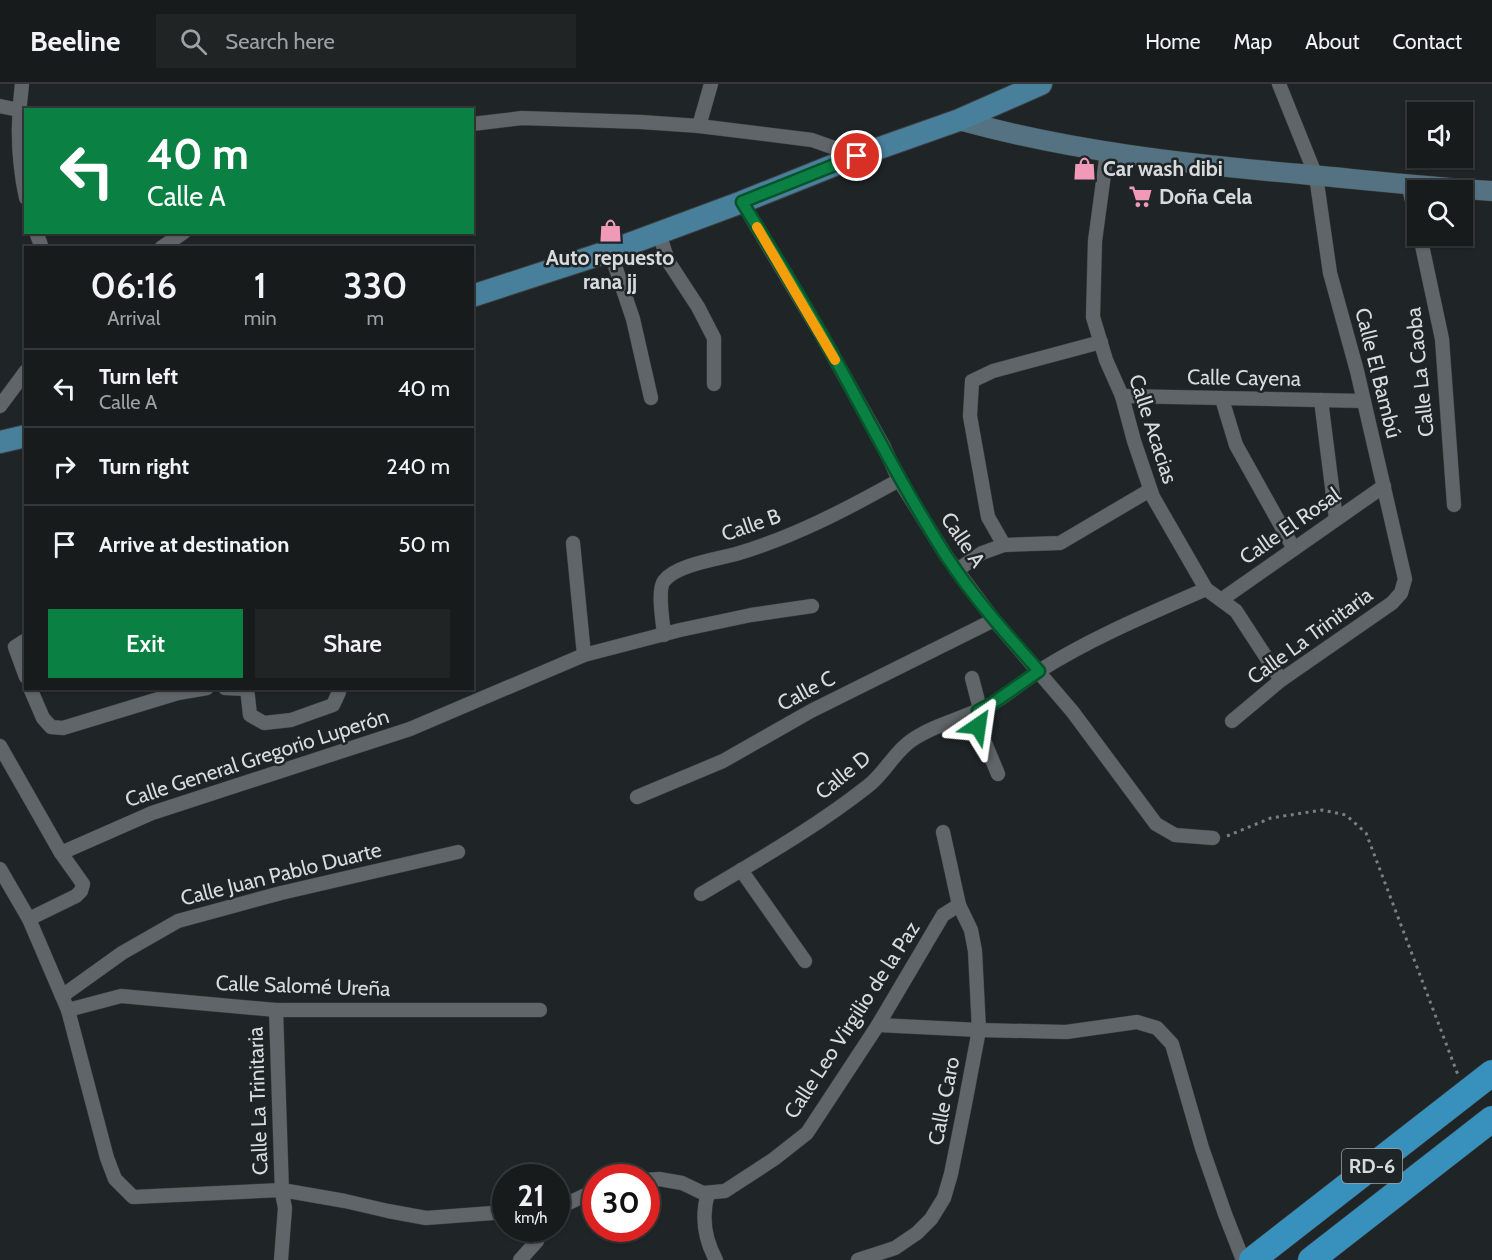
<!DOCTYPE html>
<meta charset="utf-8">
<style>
body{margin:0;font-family:Cabin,sans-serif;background:#202425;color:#f1f3f6;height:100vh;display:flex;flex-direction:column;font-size:22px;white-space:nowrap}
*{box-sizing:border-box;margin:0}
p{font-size:20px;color:#9ea1a3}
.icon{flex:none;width:33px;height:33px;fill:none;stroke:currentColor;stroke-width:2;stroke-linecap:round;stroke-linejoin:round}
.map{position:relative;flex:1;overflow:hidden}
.panel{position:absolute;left:24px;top:162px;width:450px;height:444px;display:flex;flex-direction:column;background:#171b1c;border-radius:0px;box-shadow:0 2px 4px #0004,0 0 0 2px #36393b}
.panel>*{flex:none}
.guide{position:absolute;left:24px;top:24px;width:450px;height:126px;border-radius:0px;box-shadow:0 2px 4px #0004,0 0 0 2px #36393b;background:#0b8043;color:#fff;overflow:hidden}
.fabs{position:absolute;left:1407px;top:18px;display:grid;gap:12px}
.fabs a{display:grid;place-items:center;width:66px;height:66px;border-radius:0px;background:#171b1c;box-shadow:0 2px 4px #0004,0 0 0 2px #36393b;font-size:30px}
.speed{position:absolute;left:492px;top:1080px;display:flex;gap:12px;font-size:30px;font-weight:700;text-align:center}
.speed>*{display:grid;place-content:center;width:78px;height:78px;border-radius:50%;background:#171b1c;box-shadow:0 2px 4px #0004,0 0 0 2px #36393b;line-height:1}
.speed small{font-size:15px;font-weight:400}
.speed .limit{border:9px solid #d22;background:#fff;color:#111}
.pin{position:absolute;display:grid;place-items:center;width:51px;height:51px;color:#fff;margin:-26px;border:3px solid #fff;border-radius:50%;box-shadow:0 2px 6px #0007}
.me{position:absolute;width:66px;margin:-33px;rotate:32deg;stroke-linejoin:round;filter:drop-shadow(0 0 4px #0008)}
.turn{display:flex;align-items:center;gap:21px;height:126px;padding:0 24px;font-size:27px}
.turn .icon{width:78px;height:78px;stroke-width:2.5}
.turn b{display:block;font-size:42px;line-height:51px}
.eta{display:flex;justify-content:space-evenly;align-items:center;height:102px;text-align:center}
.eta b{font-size:36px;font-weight:600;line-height:42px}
.action{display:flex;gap:12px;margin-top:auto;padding:12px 24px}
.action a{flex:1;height:69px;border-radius:0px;background:#0b8043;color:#fff;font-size:24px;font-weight:600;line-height:69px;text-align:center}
.action a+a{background:#202425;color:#f1f3f6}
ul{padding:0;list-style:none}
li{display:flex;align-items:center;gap:18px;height:78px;padding:0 24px;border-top:2px solid #36393b}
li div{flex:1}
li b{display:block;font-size:22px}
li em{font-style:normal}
header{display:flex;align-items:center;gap:36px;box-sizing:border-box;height:84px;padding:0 30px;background:#171b1c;border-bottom:2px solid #36393b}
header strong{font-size:28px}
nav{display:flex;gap:33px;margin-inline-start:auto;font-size:21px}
.search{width:420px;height:54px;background:#202425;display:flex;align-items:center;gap:15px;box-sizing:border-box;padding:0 21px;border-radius:0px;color:#9ea1a3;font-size:22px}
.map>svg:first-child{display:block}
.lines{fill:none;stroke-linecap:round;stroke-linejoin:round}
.minor-casing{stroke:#3b3e40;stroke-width:15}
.secondary-casing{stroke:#3b3e40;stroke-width:21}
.primary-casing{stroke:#3b3e40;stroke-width:24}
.motorway-casing{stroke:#3b3e40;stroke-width:27}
.path{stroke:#7a7e80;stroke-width:3;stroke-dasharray:3 4.5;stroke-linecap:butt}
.minor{stroke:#606569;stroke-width:14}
.secondary{stroke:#547282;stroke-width:20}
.primary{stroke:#487f9b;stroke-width:22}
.motorway{stroke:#3891bd;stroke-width:26}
.route-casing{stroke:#07532c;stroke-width:15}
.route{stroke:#0b8043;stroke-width:10}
.slow{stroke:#f59e0b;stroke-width:10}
.labels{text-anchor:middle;stroke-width:5;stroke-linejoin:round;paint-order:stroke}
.shield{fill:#1f2426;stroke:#a0a4a5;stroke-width:1.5}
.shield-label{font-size:20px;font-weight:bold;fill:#d8dbdc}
.poi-label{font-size:21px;font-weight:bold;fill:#d8dbdc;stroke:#1f2426;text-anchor:start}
.street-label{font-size:21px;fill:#d8dbdc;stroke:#1f2426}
</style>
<header>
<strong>Beeline</strong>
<div class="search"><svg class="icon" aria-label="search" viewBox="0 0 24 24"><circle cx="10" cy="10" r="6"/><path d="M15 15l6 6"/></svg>Search here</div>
<nav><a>Home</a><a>Map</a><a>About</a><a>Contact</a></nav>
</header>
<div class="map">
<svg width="1492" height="1176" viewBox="0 0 1492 1176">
<rect width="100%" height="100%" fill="#1f2426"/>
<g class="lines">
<defs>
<g id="minor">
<path d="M22,0C17,37 18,77 26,114"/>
<path d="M0,22L19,26"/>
<path d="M472,40L522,34L641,38L699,42L812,56L857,72"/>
<path d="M699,42L711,0"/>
<path d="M1107,68L1095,157L1093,233L1106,276L1122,312L1134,357L1153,413L1206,505L1236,527L1281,596"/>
<path d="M1408,100L1418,141"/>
<path d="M742,118L822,252L884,363L899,396L947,473L994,536L1072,627L1156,740L1175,751L1213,754"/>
<path d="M36,148L42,164"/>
<path d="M659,149L668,177L698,223L714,254V300"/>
<path d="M1420,152L1442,255L1454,421"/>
<path d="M161,164L184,148"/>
<path d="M610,167L633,235L651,314"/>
<path d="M1122,312L1364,317"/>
<path d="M1222,315L1236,361L1294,465"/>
<path d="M1321,316L1336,435"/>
<path d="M0,322L26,287"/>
<path d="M573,459L584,571"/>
<path d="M1004,461L988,433L970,332L972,297L993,287L1101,258"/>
<path d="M957,486L982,469L1004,461L1060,459L1150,406"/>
<path d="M1221,516L1384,402"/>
<path d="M664,551C663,538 657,506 664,497C676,481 717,475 736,470C794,453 847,425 899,396"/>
<path d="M26,556L15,563L26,593"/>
<path d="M972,594L979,621L978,642L998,690"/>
<path d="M30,604L43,634L51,643L63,644L178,609L207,604"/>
<path d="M225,604L247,605"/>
<path d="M247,604L250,631L264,639L291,636L333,621L339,608L338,604"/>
<path d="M1232,637L1281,596L1392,519L1401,509L1405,495L1357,287L1330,189L1316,92L1279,0"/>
<path d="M0,662L61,769L83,800L81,807L76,812L29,835"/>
<path d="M637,713L723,677L811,627L994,536"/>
<path d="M61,769L152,729L410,645L584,571L680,546L751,531L812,522"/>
<path d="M0,785L29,835L68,926L107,1074L115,1095L133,1113L282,1106L345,1117L388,1127L426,1134L506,1128"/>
<path d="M741,786L805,877"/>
<path d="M701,810C758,776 816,743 868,702C885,689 894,668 912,656C935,640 965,634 990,621C1008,611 1022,598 1039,587C1091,554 1149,530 1206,505"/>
<path d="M62,912L122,869L178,837L281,809L458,768"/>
<path d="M68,926L121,912L276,926H540"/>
<path d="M276,926L282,1109L285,1124L281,1176"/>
<path d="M878,941L979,946L1066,948L1137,938L1157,944L1172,960L1202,1064L1225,1130L1243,1176"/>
<path d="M646,1096L659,1095L682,1099L703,1109L725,1107L774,1075L807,1049L878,941L943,831L959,821"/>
<path d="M708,1109C701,1133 704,1154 716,1176"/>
<path d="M556,1125L596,1106"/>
<path d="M520,1176L537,1157L542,1144"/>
<path d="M858,1176L895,1164L917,1149L931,1135L944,1114L951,1090L965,1020L979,946L975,867L971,846L959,821L943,748"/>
</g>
<path id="secondary" d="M959,36C1071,67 1186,80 1301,90C1365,96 1428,103 1492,107"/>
<g id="primary">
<path d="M472,212L610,167L742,118L857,72L959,36L1041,0"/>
<path d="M0,358L26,352"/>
</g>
<g id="motorway">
<path d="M1252,1176L1492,989"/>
<path d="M1311,1176L1492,1035"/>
</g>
</defs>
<!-- minor casing -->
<use href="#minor" class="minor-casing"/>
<!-- secondary casing -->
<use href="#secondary" class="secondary-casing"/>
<!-- primary casing -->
<use href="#primary" class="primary-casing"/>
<!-- motorway casing -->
<use href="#motorway" class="motorway-casing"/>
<!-- path -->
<path class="path" d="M1227,752L1271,734L1322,726L1346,731L1366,749L1458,991"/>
<!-- minor -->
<use href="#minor" class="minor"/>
<!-- secondary -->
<use href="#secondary" class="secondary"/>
<!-- primary -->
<use href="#primary" class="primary"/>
<!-- motorway -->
<use href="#motorway" class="motorway"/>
</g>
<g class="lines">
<defs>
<path id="route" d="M857,72L742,118C770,163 798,209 824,255C865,328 902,403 947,473C974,514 1007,551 1039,587L993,619L978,627V642"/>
</defs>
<!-- route casing -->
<use href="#route" class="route-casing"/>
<!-- route -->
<use href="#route" class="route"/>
<!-- slow -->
<path class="slow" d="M757,143L835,276"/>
</g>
<!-- icons -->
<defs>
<symbol id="shop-bare" viewBox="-9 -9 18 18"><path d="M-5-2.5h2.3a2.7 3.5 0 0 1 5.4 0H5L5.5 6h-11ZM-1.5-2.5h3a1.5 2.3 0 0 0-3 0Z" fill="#f09ab7" stroke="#1f2426" stroke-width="2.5" paint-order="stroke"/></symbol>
<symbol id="supermarket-bare" viewBox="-9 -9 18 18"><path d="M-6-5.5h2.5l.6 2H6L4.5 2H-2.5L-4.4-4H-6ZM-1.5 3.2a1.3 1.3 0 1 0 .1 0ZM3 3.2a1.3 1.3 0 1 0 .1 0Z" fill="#f09ab7" stroke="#1f2426" stroke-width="2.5" paint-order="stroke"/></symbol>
</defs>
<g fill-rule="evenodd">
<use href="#shop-bare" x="1068" y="68" width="33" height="33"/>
<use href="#supermarket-bare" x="1124" y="96" width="33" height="33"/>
<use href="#shop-bare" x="594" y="130" width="33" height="33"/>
</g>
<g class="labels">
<!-- shield labels -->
<rect class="shield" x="1342" y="1065" width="60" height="34" rx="4.5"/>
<g class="shield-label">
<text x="1372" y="1089">RD-6</text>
</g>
<!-- poi labels -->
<g class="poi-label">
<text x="1103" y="92">Car wash dibi</text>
<text x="1159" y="120">Doña Cela</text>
<text x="610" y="181" text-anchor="middle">Auto repuesto<tspan x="610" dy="24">rana jj</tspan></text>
</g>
<!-- street labels -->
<g class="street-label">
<text transform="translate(1420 288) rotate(-96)" y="7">Calle La Caoba</text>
<text transform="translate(1378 289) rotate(76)" y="7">Calle El Bambú</text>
<text transform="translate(1244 294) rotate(1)" y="7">Calle Cayena</text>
<text transform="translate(1153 345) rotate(72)" y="7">Calle Acacias</text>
<text transform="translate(751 441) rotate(-19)" y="7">Calle B</text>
<text transform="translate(1290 442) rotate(-35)" y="7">Calle El Rosal</text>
<text transform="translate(963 456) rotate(56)" y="7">Calle A</text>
<text transform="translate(1310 552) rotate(-36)" y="7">Calle La Trinitaria</text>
<text transform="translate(806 607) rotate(-28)" y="7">Calle C</text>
<text transform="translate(257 674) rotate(-18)" y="7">Calle General Gregorio Luperón</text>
<text transform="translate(843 691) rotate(-39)" y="7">Calle D</text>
<text transform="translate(281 790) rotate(-14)" y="7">Calle Juan Pablo Duarte</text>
<text transform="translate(303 902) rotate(2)" y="7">Calle Salomé Ureña</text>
<text transform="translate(852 936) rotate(-57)" y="7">Calle Leo Virgilio de la Paz</text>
<text transform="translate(258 1017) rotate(-92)" y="7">Calle La Trinitaria</text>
<text transform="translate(944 1017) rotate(-79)" y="7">Calle Caro</text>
</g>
</g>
</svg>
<div class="fabs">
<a><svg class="icon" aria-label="sound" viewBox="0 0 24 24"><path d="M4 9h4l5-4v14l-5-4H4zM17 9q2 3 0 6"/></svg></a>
<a><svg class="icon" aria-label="search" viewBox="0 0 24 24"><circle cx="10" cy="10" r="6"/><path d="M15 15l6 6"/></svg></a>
</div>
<div class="speed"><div>21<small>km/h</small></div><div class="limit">30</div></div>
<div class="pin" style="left:857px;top:72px;background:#d93025"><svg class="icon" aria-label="arrive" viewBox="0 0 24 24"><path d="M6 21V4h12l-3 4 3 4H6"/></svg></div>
<svg class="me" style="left:978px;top:642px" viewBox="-20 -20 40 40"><path d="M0-17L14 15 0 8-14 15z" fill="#0b8043" stroke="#fff" stroke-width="4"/></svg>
<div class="guide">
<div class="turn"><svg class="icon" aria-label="left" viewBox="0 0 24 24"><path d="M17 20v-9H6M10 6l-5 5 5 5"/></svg><div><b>40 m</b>Calle A</div></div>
</div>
<section class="panel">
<div class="eta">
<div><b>06:16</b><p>Arrival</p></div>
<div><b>1</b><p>min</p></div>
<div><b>330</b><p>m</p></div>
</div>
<ul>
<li><svg class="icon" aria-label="left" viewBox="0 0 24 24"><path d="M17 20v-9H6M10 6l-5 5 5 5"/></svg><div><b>Turn left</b><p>Calle A</p></div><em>40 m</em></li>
<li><svg class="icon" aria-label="right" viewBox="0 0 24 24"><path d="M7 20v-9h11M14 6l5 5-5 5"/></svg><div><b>Turn right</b></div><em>240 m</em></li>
<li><svg class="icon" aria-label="arrive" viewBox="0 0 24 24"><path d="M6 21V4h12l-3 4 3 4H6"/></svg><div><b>Arrive at destination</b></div><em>50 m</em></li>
</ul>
<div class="action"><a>Exit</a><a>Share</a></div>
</section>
</div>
